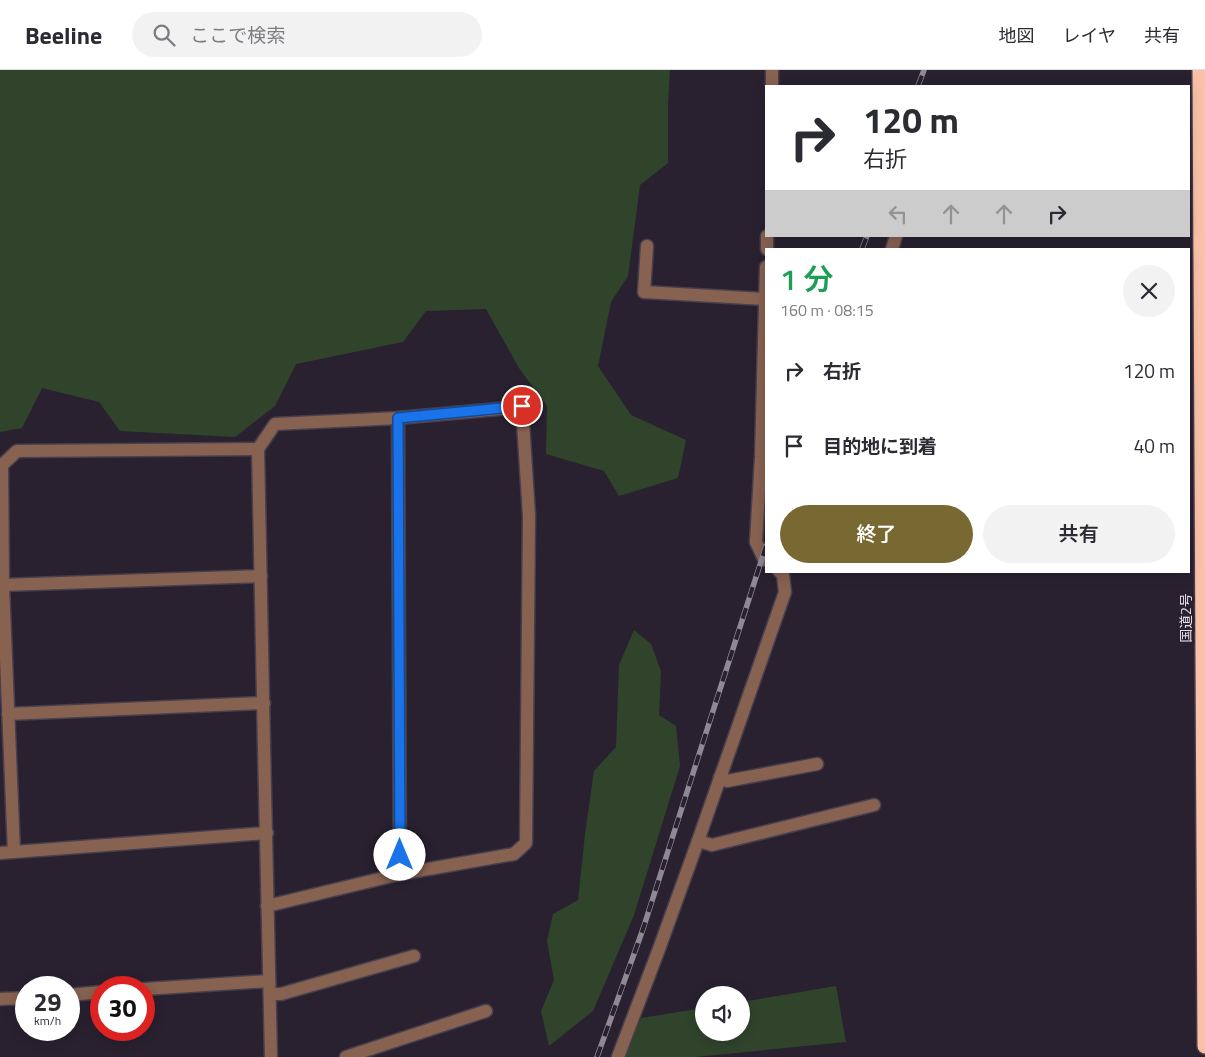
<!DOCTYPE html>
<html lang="ja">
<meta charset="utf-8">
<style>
body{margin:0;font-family:"Titillium Web","Noto Sans JP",sans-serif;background:#f2f2f3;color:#2b2b33;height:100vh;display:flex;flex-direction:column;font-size:19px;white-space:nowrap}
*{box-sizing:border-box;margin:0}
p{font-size:16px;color:#7c7c81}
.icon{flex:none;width:28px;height:28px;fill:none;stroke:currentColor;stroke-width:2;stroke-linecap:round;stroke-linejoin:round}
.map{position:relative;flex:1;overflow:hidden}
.panel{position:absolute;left:765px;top:178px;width:425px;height:325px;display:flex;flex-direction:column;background:#fff;border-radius:0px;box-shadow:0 2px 12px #0003}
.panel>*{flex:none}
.top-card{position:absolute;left:765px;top:15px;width:425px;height:152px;border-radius:0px;box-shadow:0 2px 12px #0003;background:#fff;color:#2b2b33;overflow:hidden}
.buttons{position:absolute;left:695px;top:916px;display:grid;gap:10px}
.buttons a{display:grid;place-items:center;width:55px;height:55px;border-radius:50%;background:#fff;box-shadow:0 2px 12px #0003;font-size:25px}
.speed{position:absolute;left:15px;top:906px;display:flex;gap:10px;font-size:25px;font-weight:700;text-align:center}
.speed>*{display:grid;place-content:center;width:65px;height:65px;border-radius:50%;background:#fff;box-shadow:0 2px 12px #0003;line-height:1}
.speed small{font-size:12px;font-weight:400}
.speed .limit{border:8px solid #d22;background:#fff;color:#111}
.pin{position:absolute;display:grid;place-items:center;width:42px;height:42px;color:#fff;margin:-21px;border:2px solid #fff;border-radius:50%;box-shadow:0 1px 5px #0007}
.me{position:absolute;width:55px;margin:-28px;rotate:0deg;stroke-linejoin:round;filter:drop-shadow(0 0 4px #0008)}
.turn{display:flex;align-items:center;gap:18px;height:105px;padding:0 15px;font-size:22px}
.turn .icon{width:65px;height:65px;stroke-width:2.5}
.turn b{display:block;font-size:35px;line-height:42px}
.lanes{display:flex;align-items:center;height:48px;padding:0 15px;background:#0003;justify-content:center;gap:25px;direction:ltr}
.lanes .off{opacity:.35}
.round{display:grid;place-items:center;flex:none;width:52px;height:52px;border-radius:26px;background:#f2f2f3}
.overview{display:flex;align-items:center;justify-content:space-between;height:85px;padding:0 15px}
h1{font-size:30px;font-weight:600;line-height:38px;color:#1e9e55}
.action{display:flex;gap:10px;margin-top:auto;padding:10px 15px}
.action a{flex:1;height:58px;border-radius:30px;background:#786933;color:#fff;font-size:20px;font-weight:600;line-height:58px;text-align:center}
.action a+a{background:#f2f2f3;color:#2b2b33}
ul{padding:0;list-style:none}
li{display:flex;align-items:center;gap:15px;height:75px;padding:0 15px}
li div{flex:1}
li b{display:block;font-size:19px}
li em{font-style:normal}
header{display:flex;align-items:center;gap:30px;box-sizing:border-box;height:70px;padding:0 25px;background:#fff;border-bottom:1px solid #e1e1e2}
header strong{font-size:24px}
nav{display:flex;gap:28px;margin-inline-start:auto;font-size:18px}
.search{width:350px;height:45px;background:#f2f2f3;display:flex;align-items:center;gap:12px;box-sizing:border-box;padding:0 18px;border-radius:28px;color:#7c7c81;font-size:19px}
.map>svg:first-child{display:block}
.green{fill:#30442c}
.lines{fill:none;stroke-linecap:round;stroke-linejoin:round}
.minor-casing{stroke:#473f4d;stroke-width:15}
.highway-casing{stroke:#473f4d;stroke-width:18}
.minor{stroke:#886251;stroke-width:12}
.highway{stroke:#fbc1a8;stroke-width:15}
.rail-casing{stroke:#8f8995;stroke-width:5.5}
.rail{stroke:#292130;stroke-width:4;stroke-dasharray:11;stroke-linecap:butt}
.route-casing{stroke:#114b97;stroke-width:12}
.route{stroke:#1a73e8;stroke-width:9}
.labels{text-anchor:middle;stroke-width:5;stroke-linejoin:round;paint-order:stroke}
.street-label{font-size:14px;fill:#e3dee8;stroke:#292130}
</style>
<header>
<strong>Beeline</strong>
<div class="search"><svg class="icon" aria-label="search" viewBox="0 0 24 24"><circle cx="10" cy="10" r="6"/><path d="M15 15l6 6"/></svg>ここで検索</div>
<nav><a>地図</a><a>レイヤ</a><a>共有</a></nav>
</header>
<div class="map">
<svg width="1205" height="987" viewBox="0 0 1205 987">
<rect width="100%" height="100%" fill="#292130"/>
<!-- green -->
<g class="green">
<path d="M0,0H670L668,35V93L640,115L628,206L611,232L598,296L631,345L686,370L678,408L619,426L604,401L546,384L547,336L519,298L486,239L426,241L403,272L296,294L275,336L235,367L120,361L99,332L42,318L22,358L0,362Z"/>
<path d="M634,560L651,574L661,601L659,645L676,656L680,696L634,845L593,941L549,976L541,941L554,910L547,871L553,844L578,830L585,764L594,701L616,677L619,595Z"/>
<path d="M836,916L846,972L695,987H625L641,948L704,938V962H741V932Z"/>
</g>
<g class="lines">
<defs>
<g id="minor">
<path d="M772,16V0"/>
<path d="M647,176L644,222L765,229"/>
<path d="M767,179V166"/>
<path d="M892,179L896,166"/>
<path d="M766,197L761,387L756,472L763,487L766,490"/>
<path d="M398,348L400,804"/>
<path d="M3,515L261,506"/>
<path d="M8,644L264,633"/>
<path d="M720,707L727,711L817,694"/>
<path d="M698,771L712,775L874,735"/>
<path d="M14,782L3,515L2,395L17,381L258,379"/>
<path d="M0,783L267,763"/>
<path d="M267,836L400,804L514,784L526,773L529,445L522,337L398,348L275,354L258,379C262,582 266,784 271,987"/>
<path d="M144,919L269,911"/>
<path d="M270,924H281L414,886"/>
<path d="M69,925L101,922"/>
<path d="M0,929L26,928"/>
<path d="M346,987L486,941"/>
<path d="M618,987L659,879L698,771L785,522L783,505L779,501"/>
</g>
<path id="highway" d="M1200,0L1205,976"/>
</defs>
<!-- minor casing -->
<use href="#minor" class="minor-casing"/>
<!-- highway casing -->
<use href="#highway" class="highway-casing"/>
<!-- minor -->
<use href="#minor" class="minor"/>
<!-- highway -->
<use href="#highway" class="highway"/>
<defs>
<g id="rail">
<path d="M918,16L924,0"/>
<path d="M862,179L867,166"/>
<path d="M597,987L643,859L766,476"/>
</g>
</defs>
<!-- rail casing -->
<use href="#rail" class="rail-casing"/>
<!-- rail -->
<use href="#rail" class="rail"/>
</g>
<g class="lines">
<defs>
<path id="route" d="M400,785L398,348L522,336"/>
</defs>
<!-- route casing -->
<use href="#route" class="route-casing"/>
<!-- route -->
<use href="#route" class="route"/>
</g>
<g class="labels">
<!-- street labels -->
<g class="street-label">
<text transform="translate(1186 548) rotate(-90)" y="5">国道2号</text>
</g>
</g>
</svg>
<div class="buttons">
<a><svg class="icon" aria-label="sound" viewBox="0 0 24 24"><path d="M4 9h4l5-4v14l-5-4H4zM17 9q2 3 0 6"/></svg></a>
</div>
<div class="speed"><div>29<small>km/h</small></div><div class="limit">30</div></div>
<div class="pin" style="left:522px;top:336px;background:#d93025"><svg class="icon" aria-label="arrive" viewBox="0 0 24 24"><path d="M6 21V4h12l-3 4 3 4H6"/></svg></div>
<svg class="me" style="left:400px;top:785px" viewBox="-20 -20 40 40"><circle r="19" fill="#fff"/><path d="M0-13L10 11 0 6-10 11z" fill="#1a73e8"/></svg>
<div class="top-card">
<div class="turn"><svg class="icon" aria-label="right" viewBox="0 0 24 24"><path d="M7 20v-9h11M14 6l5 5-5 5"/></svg><div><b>120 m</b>右折</div></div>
<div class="lanes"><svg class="icon off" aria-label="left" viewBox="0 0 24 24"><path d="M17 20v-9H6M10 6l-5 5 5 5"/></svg><svg class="icon off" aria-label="ahead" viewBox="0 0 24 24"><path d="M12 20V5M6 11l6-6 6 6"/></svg><svg class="icon off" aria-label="ahead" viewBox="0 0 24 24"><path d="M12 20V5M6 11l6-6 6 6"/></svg><svg class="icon" aria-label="right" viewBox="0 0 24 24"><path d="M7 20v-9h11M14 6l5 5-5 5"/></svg></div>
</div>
<section class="panel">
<div class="overview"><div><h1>1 分</h1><p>160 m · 08:15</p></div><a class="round"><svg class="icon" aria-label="close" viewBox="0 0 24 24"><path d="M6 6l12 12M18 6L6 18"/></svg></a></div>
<ul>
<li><svg class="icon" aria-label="right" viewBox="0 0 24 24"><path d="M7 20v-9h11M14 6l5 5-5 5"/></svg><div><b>右折</b></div><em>120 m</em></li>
<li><svg class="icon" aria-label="arrive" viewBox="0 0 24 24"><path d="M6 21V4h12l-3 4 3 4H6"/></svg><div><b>目的地に到着</b></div><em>40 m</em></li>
</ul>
<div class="action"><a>終了</a><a>共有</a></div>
</section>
</div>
